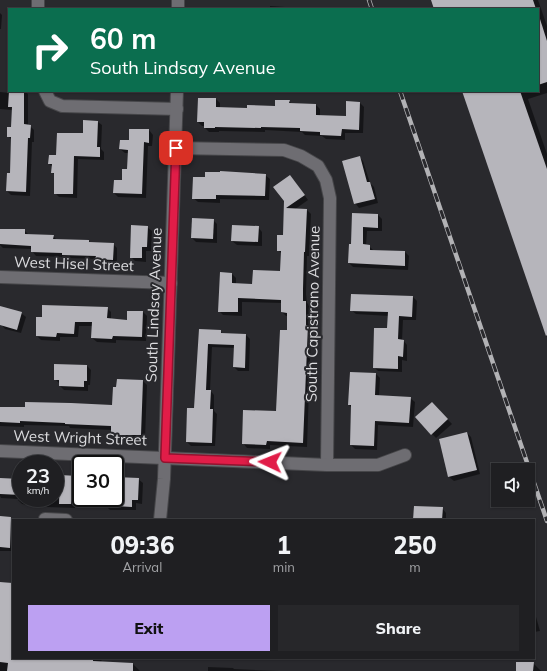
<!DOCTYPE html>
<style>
body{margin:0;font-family:Mulish,sans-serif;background:#27272a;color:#f1f3f6;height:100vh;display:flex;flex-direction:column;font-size:15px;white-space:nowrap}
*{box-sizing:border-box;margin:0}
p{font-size:13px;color:#a1a2a5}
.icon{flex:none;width:22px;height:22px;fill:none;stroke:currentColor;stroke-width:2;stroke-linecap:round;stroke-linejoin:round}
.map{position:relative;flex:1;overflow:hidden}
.side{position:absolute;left:12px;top:519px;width:523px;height:140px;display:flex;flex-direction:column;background:#1f1f22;border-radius:0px;box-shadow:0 1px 3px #0004,0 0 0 1px #3c3d40}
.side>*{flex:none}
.banner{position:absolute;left:8px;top:8px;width:531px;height:84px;border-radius:0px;box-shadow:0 1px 3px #0004,0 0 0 1px #3c3d40;background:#0b6e4f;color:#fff;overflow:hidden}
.controls{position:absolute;left:491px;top:463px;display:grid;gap:8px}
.controls a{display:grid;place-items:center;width:44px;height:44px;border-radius:0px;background:#1f1f22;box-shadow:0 1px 3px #0004,0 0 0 1px #3c3d40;font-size:20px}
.speed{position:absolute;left:12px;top:455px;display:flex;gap:8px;font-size:20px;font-weight:700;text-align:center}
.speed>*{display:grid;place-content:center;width:52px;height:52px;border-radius:50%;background:#1f1f22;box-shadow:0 1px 3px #0004,0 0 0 1px #3c3d40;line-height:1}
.speed small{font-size:10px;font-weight:400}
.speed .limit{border:2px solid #111;border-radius:6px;background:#fff;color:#111}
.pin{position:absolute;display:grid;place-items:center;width:34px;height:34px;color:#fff;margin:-17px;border-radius:8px;box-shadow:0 2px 6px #0006}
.me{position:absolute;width:44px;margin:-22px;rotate:272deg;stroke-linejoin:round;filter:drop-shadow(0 0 3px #0008)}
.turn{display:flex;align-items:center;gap:14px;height:84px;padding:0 16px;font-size:18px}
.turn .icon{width:52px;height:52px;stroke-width:2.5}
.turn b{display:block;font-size:28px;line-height:34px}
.eta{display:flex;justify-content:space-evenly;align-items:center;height:68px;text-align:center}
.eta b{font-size:24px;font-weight:800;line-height:28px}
.cta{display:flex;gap:8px;margin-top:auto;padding:8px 16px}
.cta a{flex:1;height:46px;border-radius:0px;background:#bca0f2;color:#111;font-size:16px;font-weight:800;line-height:46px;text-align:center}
.cta a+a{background:#27272a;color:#f1f3f6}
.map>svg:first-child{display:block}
.shadow{fill:#0007}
.building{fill:#b6b5bb}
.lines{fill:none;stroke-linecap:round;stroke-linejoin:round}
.minor-casing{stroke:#464649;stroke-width:14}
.minor{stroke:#6e6d72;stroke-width:12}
.rail-casing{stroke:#b2b2b5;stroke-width:4.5}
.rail{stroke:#29292d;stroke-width:3;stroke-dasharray:9;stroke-linecap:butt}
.route-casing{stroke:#92132f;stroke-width:10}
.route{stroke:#e11d48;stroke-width:7}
.labels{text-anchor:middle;stroke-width:4;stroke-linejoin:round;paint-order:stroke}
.street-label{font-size:15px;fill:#dbdbde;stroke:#29292d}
</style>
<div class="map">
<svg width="547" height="671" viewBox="0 0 547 671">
<rect width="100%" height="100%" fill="#29292d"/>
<!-- shadow -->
<g class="shadow">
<path d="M432,0H538L547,26V93L528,99L547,154V337L463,91H538V9H435Z"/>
<path d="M270,6L300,8L301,9H270Z"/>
<path d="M210,7L232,8L233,9H210Z"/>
<path d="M0,13L2,15L1,29H0Z"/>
<path d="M10,91H27V93L28,94V126H30L34,130V142H32L30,196L11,195L7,191L11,174L12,140L8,136L12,128V110L0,109V92L10,93Z"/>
<path d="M68,91H82V92H69Z"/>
<path d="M111,91H128V93L112,92Z"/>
<path d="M216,99L220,103V108L248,109L276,107L289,101L292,104L316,105L320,109V116L347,117V102L360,103L364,107L363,133H345V140L326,139L322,136L305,135L302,132L265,130V132L219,131V132H209L205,128V126H202L198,122Z"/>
<path d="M98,122L102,125L101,149L104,152V160L78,159L77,198L59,197L55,193V175L52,172L53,167L49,164Z"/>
<path d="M149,130L153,135L152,146H148L146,198L118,197L114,193L123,181L128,170L129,153H125L120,149L130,141Z"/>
<path d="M359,157L363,161L370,183L374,187L378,203L359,208L355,203Z"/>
<path d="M265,175L270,179L269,200L220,199V203L198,202L193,198Z"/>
<path d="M294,180L308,200L294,210H307L311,214L309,256H307L306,294L307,303L310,306L309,328L311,330L307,447L270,445V449L247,448L243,443L277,412L288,331V316H286L282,312V303L242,302V316L223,315L219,311L232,274L236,278V284L253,285L281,272L282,254L278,250L284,236L285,201Z"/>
<path d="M353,214L378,215L382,219V231H367L366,246H369L374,251L405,252L409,256L408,270L353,267L349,263L352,245Z"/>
<path d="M213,220L217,224V243L196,242L192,238Z"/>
<path d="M147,227L152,231L151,251H146V262L135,261L131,257Z"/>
<path d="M258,227L262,232V246L237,245L232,241Z"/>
<path d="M0,230H24L29,235L53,236L57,240L89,241L91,243L113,244L117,248V263H101L97,259L67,258L66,257L36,256L32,251V249L3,248L0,245Z"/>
<path d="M413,297L417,301L416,320H403L402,340H403L407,345V361L402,360V372L378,371L374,367L388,330L389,316L356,314L351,310Z"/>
<path d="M0,307L21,313L26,317L21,333L5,329L1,324Z"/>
<path d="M107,308L111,312V320L128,321L143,312L147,316L146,341L116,340V343L97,342L92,338L93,326H79L78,337H60V341L41,340L37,336Z"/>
<path d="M200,330L220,331L223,334L246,335L250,339L249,371H238L234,367L235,348L212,347L210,390L214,395V411L217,414L215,446H191L187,442L195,409Z"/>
<path d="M87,366L91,370L90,385H88V391L64,390L60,386V384L55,379Z"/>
<path d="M376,374L380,378L379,396L410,398L415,402L413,427L378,425L377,450L355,449L351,445L352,408L349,405Z"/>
<path d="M143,381L147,385L145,439L116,438L112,434V430L70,428L69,426L24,425V427L0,426V408L113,406Z"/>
<path d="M432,403L452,424L436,438L416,417Z"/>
<path d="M467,433L471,437L480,474L454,481L449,477Z"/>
<path d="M55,476L78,477L81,480V502H75V508L47,507L43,503V499H30L29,505L22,504L18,500V499L1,498L0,496V479L21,480V498H55Z"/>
<path d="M115,478L138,479L143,483L142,504L136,503V510H110L106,506V503L99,498H115Z"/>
<path d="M442,508L446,513V520H414Z"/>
<path d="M0,517L10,518L13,520V551H0Z"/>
<path d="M0,582L13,583V658H102L101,663L133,664L140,671H0Z"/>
<path d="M534,610L540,631L534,632Z"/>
<path d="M533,663L541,671H517Z"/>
<path d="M208,667L233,668L234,669L279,671H208Z"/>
</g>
<!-- building -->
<g class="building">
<path d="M431,0H533L536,9H434Z"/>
<path d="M538,19H540L547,41V82L538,85Z"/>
<path d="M9,91H24V124L31,125L30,138H28L26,192L6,191L7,173H10L11,137H7V127H11L12,107H8Z"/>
<path d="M462,91H520L547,169V335L546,336Z"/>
<path d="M198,98H216V107L247,108V105L275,106V100H290L289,103L316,104V115L346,116V101L360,102L359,130L342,129L341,136L320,135V132L300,131V128L261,127V128L215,127V128H204V122H197Z"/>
<path d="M83,120L98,121L97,147H100V157L74,156L73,194H54V173H51L52,164H48L49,155H56L57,133H83Z"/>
<path d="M129,129H149V143L144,142L142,194L113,193L114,180H122V169H127L128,150L119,149L120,140H129Z"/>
<path d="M360,156L367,182H370L375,199L354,204L342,161Z"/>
<path d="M220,171L266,174L265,196L216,195V199H192L193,177H205V172H220Z"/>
<path d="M290,175L305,195L286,208L307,209L305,252H304L303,289V301H306V325H308L303,443L267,441L266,445L242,444L243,410L276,411L280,330H287V313L281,312V300L238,298V312H218L220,272L232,273V283L252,284L253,270L280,271L281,251H277V235H283L284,201L273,187Z"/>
<path d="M352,213L378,214V228L363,227V244L370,245V250L405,251V266L348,263L349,244H351Z"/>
<path d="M192,218L214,219L213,239L191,238Z"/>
<path d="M131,225L148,226L147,247H142V258H130Z"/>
<path d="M232,225L259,226L258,242L231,241Z"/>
<path d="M0,229H25V234L54,235L53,239L89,240V242L114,243L113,260L95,259L96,256L62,255V253L31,252V246L0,244Z"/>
<path d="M351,294L413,296L412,317L399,316L398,339L404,340L403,357L398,356V369L373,368L374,328H387L388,312L350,311Z"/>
<path d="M42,305L108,307L107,318L127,320V311H143L142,337L113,336L112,339L91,338L92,322H75L74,334L57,333L56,337L36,336V317H42Z"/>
<path d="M0,306L22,312L17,330L0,325Z"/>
<path d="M199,329L221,330V333L246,334L245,368L233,367L234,345L208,344L206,390H211L210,409H213L212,443L186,442L187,408H194Z"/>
<path d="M54,364L87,365V381H84V387L59,386V380H54Z"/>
<path d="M350,372L376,373L375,395L411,397L409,423L375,421L374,446L350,445L351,405H348Z"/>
<path d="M117,379L143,380L141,435H111V426L65,424V423L20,421V423L0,422V407H25V402L71,403L112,405L113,387H116Z"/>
<path d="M432,402L448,419L431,435L415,417Z"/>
<path d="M467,432L477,470L448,477L439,439Z"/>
<path d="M60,475L78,476L77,498H71V504H59Z"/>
<path d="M115,477L139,478L138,500H132V507L97,505L98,498H115Z"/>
<path d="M0,478L21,479V495L0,494Z"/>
<path d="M414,506L443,507L442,520H413Z"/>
<path d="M0,516L11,517L10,548L0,547Z"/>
<path d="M0,582L13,583V658H93V661L133,663V671H7L8,663L0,662Z"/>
<path d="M516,662H534L533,671H516Z"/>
</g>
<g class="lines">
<defs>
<g id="minor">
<path d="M38,9V0"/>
<path d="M178,9V0"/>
<path d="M45,91L50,101L62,106L177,109"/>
<path d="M176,148L284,150L301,156L318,166L326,180L330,198L327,465"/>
<path d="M0,277L171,283"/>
<path d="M0,451L327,465H378L405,455"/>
<path d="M45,519L66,520"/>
<path d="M160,520L164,479L177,91"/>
</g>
</defs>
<!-- minor casing -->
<use href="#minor" class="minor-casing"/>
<!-- minor -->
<use href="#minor" class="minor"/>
<defs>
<g id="rail">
<path d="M369,0L372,9"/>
<path d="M400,91L547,521"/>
</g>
</defs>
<!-- rail casing -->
<use href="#rail" class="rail-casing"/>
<!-- rail -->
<use href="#rail" class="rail"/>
</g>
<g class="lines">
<defs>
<path id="route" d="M176,148L165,458L270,462"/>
</defs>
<!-- route casing -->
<use href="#route" class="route-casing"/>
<!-- route -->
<use href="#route" class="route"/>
</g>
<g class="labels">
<!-- street labels -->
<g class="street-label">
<text transform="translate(74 264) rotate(2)" y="5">West Hisel Street</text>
<text transform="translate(154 305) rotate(-88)" y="5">South Lindsay Avenue</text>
<text transform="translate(313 314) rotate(-89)" y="5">South Capistrano Avenue</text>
<text transform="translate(80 438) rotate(2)" y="5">West Wright Street</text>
</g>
</g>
</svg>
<div class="controls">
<a><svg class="icon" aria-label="sound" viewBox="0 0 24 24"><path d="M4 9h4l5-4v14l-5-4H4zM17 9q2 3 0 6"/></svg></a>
</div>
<div class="speed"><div>23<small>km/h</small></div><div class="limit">30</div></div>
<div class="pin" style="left:176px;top:148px;background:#d93025"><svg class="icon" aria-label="arrive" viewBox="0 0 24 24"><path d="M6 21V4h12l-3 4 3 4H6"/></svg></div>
<svg class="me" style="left:270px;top:462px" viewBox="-20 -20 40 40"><path d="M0-17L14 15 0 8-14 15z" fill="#e11d48" stroke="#fff" stroke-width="4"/></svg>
<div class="banner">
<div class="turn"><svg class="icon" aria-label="right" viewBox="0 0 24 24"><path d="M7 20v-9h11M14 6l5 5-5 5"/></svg><div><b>60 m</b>South Lindsay Avenue</div></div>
</div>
<section class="side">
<div class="eta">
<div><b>09:36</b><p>Arrival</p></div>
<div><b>1</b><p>min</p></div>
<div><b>250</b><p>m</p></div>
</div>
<div class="cta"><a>Exit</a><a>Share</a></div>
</section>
</div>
